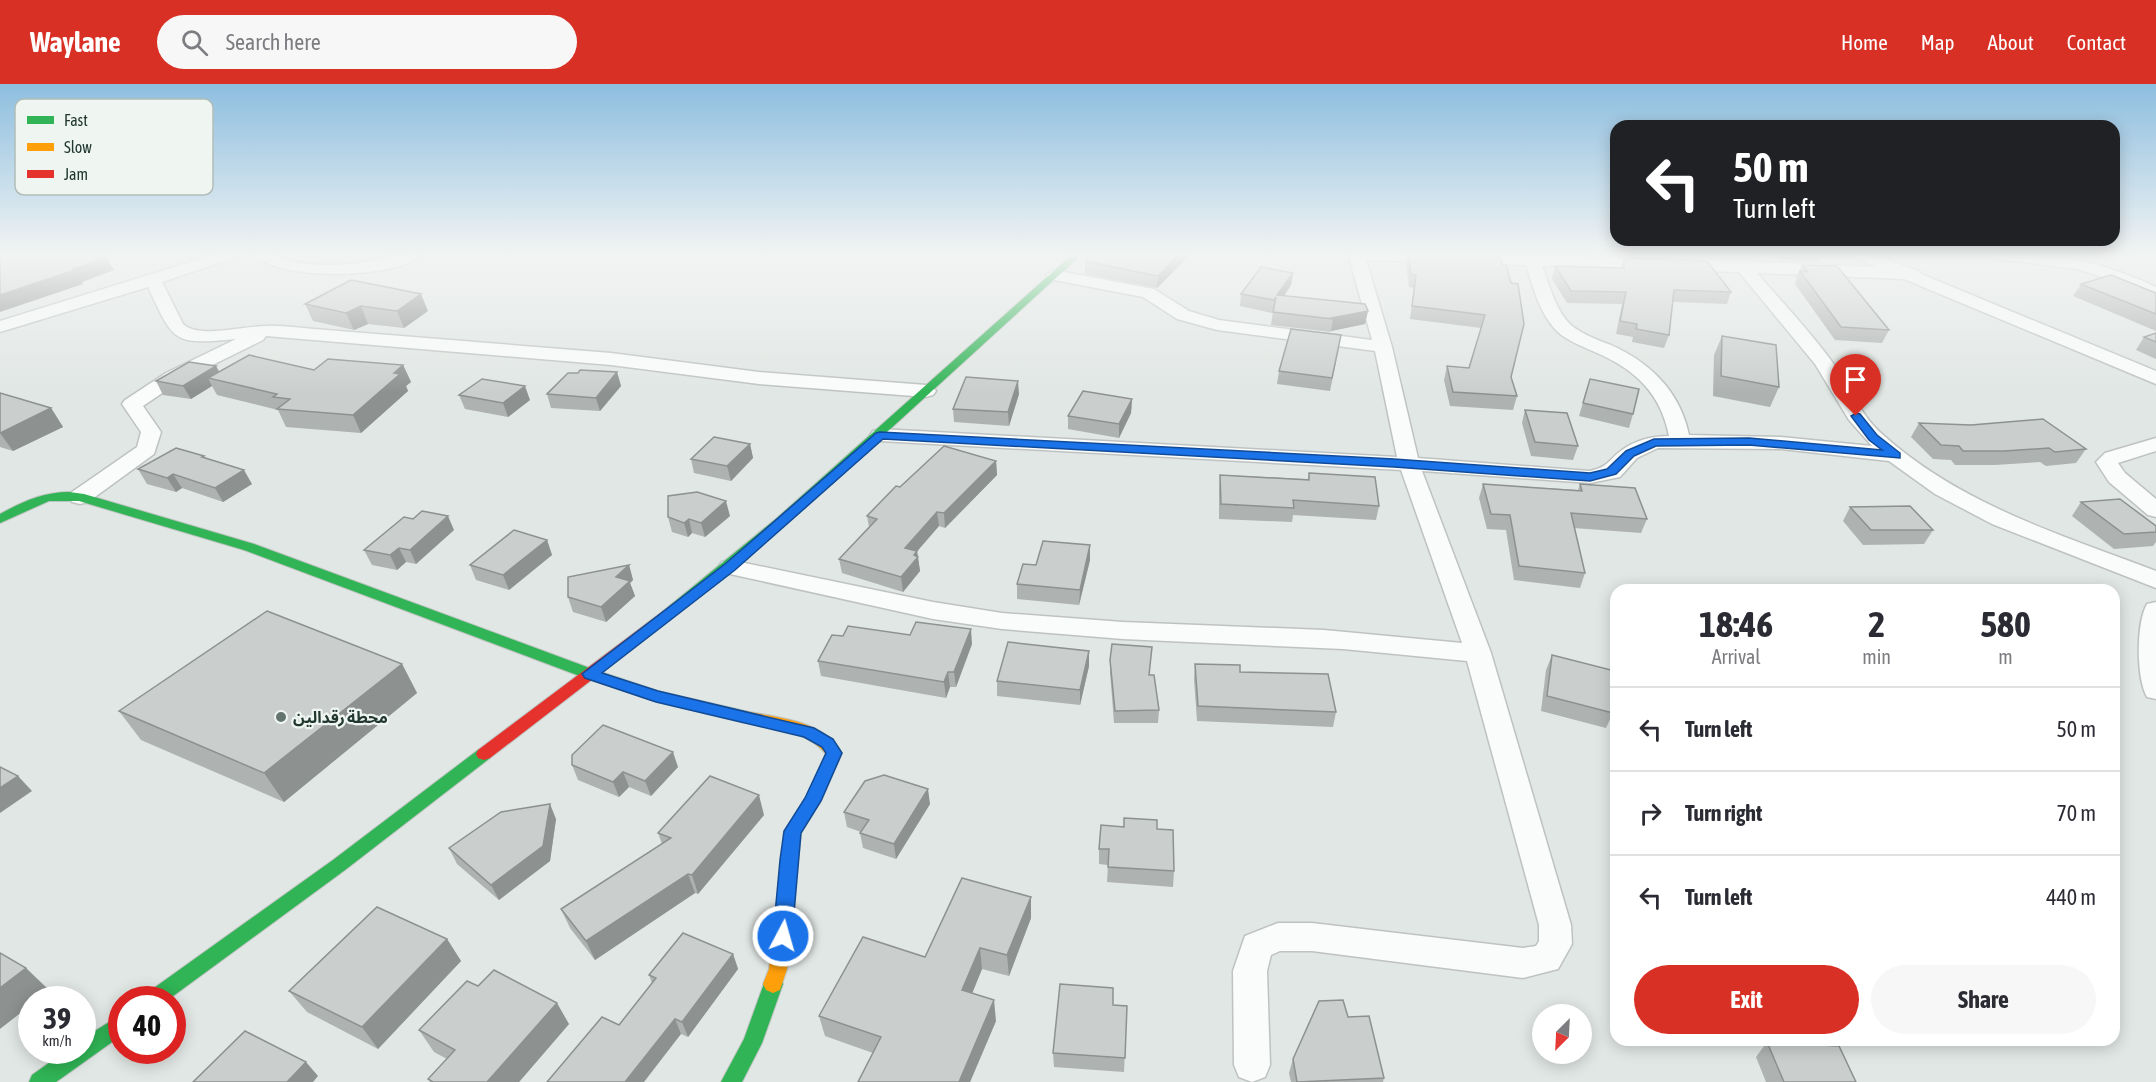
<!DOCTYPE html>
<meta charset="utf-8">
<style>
body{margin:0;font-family:"Asap Condensed","Noto Sans Arabic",sans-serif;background:#f7f7f7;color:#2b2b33;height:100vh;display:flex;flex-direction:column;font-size:22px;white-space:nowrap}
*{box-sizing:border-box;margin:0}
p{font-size:20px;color:#7c7c81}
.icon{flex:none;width:33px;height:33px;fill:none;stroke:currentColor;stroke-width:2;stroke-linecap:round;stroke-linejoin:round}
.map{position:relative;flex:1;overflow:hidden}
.drawer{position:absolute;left:1610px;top:500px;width:510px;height:462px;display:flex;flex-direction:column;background:#fff;border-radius:18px;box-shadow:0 3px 15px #0003}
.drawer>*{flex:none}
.guide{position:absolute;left:1610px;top:36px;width:510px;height:126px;border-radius:18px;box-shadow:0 3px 15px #0003;background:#202124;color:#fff;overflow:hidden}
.needle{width:39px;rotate:204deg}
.buttons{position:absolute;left:1532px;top:920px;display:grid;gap:12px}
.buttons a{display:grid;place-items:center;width:60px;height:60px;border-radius:50%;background:#fff;box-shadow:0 3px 15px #0003;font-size:30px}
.speed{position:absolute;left:18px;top:902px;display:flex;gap:12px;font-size:30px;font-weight:700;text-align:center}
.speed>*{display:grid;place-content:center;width:78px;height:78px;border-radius:50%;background:#fff;box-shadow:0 3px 15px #0003;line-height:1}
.speed small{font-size:15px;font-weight:400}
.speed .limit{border:9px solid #d22;background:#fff;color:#111}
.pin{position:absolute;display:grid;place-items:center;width:51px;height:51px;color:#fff;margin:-62px -26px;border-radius:50% 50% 50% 0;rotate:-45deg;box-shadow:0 0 6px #0007}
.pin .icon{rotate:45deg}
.me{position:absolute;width:66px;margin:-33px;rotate:6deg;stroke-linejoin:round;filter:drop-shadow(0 0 4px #0008)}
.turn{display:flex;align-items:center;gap:21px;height:126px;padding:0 24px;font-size:27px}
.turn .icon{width:78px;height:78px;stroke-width:2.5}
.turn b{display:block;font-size:42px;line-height:51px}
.eta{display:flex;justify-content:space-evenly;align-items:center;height:102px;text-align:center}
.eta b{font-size:36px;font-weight:700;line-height:42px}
.primary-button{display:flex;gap:12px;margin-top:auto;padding:12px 24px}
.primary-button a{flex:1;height:69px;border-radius:36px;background:#d93025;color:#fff;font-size:24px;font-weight:700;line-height:69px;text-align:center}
.primary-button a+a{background:#f7f7f7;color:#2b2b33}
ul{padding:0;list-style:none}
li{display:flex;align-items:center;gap:18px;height:84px;padding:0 24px;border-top:2px solid #e1e1e2}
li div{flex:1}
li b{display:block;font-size:22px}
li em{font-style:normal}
header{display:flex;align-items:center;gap:36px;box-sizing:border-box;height:84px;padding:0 30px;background:#d93025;color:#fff}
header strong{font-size:28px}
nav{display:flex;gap:33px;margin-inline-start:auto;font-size:21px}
.search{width:420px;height:54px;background:#f7f7f7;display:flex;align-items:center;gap:15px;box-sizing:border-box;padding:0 21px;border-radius:33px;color:#7c7c81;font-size:22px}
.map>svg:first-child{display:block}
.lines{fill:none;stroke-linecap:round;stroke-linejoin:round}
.street-casing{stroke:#bec3c1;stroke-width:3}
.fast-casing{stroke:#bec4c1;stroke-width:2}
.slow-casing{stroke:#bec4c1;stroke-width:2}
.jam-casing{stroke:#bec4c1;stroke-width:2}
.street{fill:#fafbfb;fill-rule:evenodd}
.fast{fill:#30b455;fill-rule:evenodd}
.slow{fill:#ff9f0a;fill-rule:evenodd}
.jam{fill:#e5322d;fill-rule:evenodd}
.wall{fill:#aeb2b0}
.shaded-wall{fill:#8d9190}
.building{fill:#cacfcd;stroke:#8d9190;stroke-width:1.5}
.route{fill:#1a73e8;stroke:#114b97;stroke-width:1.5}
.poi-dot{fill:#64756f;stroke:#eff6f2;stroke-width:2}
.labels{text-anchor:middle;stroke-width:4.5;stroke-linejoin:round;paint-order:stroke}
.poi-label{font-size:16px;font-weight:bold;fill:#213730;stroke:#eff6f2;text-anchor:start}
.key{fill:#eff6f2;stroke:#b1bdb8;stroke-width:1.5}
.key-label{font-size:16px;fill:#213730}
</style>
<header>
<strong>Waylane</strong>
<div class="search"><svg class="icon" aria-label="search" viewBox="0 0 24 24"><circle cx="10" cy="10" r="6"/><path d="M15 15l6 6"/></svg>Search here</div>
<nav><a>Home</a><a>Map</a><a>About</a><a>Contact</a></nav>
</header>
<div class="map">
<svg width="2156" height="998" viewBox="0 0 2156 998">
<rect width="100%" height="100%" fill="#e1e7e4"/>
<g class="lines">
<defs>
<g id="street">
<path d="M216,170H239L237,173L162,198L183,240C199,255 244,242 266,242C282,241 298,244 314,245L611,269L759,288L926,301L933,303L936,307L933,311L926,313L759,300L611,281L266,252L263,256L180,297L143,322L161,348L154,370L88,418L80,420L72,418L69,413L72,408L137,363L141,348L122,320L125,316L166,289L236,255C173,261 174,259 148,203L0,248V237Z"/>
<path d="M255,170C274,169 279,174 296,178C309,181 324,181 338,181C367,180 394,168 422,170C402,195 276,198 255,170Z"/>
<path d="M1348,170H1458L1743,177L1877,183L1853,173L1851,170C1877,168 1895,180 1919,187L1921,190L2156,287V300L1904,195L1757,189C1781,217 1808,245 1830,275C1848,299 1859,330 1882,350C1959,420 2061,451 2156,487V504L1992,440L1935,410L1889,377L1781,365L1658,364L1637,374L1620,393L1590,399L1422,387L1491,569L1571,841L1572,860L1558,885L1523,894L1312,867H1280L1271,871L1267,887L1270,981L1265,993L1252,998L1239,993L1234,981L1233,887L1245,852L1278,839H1312L1523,864L1536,862L1539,857V841L1467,577L1343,565L1123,555L1002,545L933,535L730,490L722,488L718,483L722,478L730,476L933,518L1002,529L1123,538L1324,546L1462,559L1401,386L880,357L873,355L870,351L873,347L880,345L1397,373L1375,267L1217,246L1177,235L1143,213L1054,196L1046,191L1054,186L1154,205L1189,227L1219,236L1372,256ZM1366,176L1526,181C1533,203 1539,227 1554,244C1564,256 1584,263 1597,269C1636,286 1661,310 1669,352C1652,352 1636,356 1622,366C1607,377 1610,382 1590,387L1418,374L1392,263ZM1542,182L1739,188L1815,280L1849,336L1872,362L1781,353L1689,351C1680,308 1651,279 1611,261C1597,256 1576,248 1567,237C1554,221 1549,200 1542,182Z"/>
<path d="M1990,170C2048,166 2104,178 2156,203V215L2112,196L2077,185L1998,175Z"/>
<path d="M2156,354V367L2118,379L2125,389L2156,415V433L2148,431L2109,398L2096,378L2105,369Z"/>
<path d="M2156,518V615L2147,613C2136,594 2136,539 2147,520Z"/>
</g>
<g id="fast">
<path d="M1073,170H1082L786,440L672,534H662L660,531L662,528L777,434Z"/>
<path d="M69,408L84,410L254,460L595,586L658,607L745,627L750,629L753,633L750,637L745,639L651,616L585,594L244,466L79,417H49L0,439V430C22,418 43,408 69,408Z"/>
<path d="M484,664L490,666L492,670L490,674L345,786L169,915H144L147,909L333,776L478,666Z"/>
<path d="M773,891L780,894L783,900L762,959L742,998H721L744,955L766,894Z"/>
<path d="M122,930V951L56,998H29L32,991L67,966H82V955Z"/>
</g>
<path id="slow" d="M745,627C778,634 824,636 842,669L821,717L801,749L787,885L780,906L773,909L766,906L763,900L769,885L785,748L806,714L826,670C805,644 769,646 740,637L737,633L740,629Z"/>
<path id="jam" d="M667,526L672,528L674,531L672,534L490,674L484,676L478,674L476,670L478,666L662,528Z"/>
</defs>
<!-- street casing -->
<use href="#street" class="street-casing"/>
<!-- fast casing -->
<use href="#fast" class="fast-casing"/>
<!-- slow casing -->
<use href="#slow" class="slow-casing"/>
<!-- jam casing -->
<use href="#jam" class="jam-casing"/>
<!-- street -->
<use href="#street" class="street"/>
<!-- fast -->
<use href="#fast" class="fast"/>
<!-- slow -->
<use href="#slow" class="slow"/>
<!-- jam -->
<use href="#jam" class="jam"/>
</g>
<!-- wall -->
<g class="wall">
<path d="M1093,170H1191L1157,204L1085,190V177Z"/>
<path d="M1407,170H1484L1511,293L1517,312L1513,326L1450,322L1444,296L1447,282L1469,284L1481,244L1410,235L1414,204L1409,203L1406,179Z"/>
<path d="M1620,170H1692L1691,173L1620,172Z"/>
<path d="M1775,170H1822L1819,178L1782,176Z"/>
<path d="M1624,174L1731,208L1727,220L1673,218L1669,251L1664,264L1632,258L1633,253L1616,250L1622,220L1567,219L1552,195L1555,182L1621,184Z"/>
<path d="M1802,181L1889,246L1882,259L1835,256L1795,200L1797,194L1796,193Z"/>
<path d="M1293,189L1291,201L1284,212L1368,227L1365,240L1331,247V248L1271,241L1273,228L1272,229L1240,222L1241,210Z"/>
<path d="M351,196L428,227L404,244L368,240L354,246L313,237L305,220Z"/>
<path d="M2081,200L2156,209V247L2073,212Z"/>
<path d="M2156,249V275L2136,266L2144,253Z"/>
<path d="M1722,252L1779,303L1770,323L1713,312L1714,271Z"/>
<path d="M1339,264L1330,307L1277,300L1279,287Z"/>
<path d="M403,281L411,298L406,302L408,307L361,349L286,343L278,326L217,311L212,302L191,315L163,311L156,297L216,282L219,288L314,286Z"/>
<path d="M617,288L621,302L600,327L551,324L547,310Z"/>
<path d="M1590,295L1633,330L1629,344L1579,332Z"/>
<path d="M0,309L51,324L63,343L13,367L0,363Z"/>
<path d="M1019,310L1009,342L954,338L953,325Z"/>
<path d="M459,311L530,316L508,333L465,325Z"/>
<path d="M1132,315L1131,329L1119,354L1068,345V332Z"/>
<path d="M1525,326L1578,362L1573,376L1531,372L1522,339Z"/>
<path d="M1919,339L2086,365L2076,379L2046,382L2040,378L1995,381H1955L1951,376L1933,375L1911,353Z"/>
<path d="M750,360L753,374L731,397L694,389L691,375Z"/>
<path d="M206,375L252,400L223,418L182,404L176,408L147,400L138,385Z"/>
<path d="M996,377L997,391L945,444L939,442L917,467L920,487L903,508L842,489L839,475L869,443L867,432L900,403Z"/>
<path d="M1309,389L1379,422L1376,436L1293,431L1292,438L1219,435V405L1220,391L1308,395Z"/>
<path d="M1483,400L1578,406L1580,400L1647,435L1641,449L1574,444L1585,489L1580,504L1514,496L1506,446L1487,445L1479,414Z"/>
<path d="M2081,418L2156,442V458L2153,462L2114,465L2072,432Z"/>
<path d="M1850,423L1933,446L1924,460L1863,461L1843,437Z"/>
<path d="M730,432L705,453L692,449L688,453L672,448L668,433Z"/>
<path d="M413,435L454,446L416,480L406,478L397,486L372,481L364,466Z"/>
<path d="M547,456L552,471L509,506L476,496L470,481Z"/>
<path d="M1090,476L1079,521L1017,515V500L1036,481Z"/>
<path d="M629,481L633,496L630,499L635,512L606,538L573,528L568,513Z"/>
<path d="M910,551L972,560L956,603H950L946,614L821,592L818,577L843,552Z"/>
<path d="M1089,567V582L1080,621L997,612V597Z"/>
<path d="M1552,571L1613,629L1606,644L1541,627L1546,586Z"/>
<path d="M1110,576L1159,626L1158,639H1114L1110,588Z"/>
<path d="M402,580L417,609L284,718L141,656L119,627Z"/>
<path d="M1195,580L1240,588L1336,628L1333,643L1197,637L1194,595Z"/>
<path d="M572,681L678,683L651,712L629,703L619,713L578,696Z"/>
<path d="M930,720L896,775L863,764L860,749L861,748L847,743L844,728Z"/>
<path d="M764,731L698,810L695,809L595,876L570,844L561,825L662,760L658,749Z"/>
<path d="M556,735L550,777L499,816L457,780L449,764Z"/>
<path d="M1157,745L1174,787L1173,803L1107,798L1108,781L1099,780V765Z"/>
<path d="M1031,813V834L1009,892L982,885L972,909L996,937L970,998H858L873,969L825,952L819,932Z"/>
<path d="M447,855L461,877L378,965L307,928L289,907Z"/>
<path d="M733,870L738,885L688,953L681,950L619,941L652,899L649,891Z"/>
<path d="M478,902L569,940L519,998H430L428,995L447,975L434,968L419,946Z"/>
<path d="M1127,922L1124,988L1054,983L1053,969Z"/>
<path d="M1767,958L1856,998H1766L1756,973Z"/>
<path d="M1293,975L1384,994L1383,998H1291L1289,989Z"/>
</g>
<!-- shaded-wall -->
<g class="shaded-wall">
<path d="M1179,170H1191L1157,204L1158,192Z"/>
<path d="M106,173L114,186L82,198L83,200L0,228V211Z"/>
<path d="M1293,189L1291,201L1276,224L1277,211Z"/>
<path d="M421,210L428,227L404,244L397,227Z"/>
<path d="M361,222L368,240L354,246L346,229Z"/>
<path d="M1368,227L1365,240L1331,247L1333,235L1331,234Z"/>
<path d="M403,281L411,298L406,302L408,307L361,349L353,331L394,289Z"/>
<path d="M216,282L223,295L208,294L212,302L191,315L183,302Z"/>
<path d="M617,288L621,302L600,327L596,314Z"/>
<path d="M1018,297L1019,310L1009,342L1008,328Z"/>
<path d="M525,302L530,316L508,333L503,319Z"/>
<path d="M1132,315L1131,329L1119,354V340Z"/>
<path d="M51,324L63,343L13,367L0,349Z"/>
<path d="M750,360L753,374L731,397L727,382Z"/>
<path d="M996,377L997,391L945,444L944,429Z"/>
<path d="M244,386L252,400L223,418L215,404Z"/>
<path d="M173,390L182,404L176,408L167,394Z"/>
<path d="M726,417L730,432L705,453L701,439Z"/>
<path d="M937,428L939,442L907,479L905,464Z"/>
<path d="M448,432L454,446L416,480L410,466Z"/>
<path d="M689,435L692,449L688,453L684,439Z"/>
<path d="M547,456L552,471L509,506L503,491Z"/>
<path d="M1090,461V476L1079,521L1080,506Z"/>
<path d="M399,464L406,478L397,486L390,471Z"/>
<path d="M917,467L920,487L903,508L901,493L914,471Z"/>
<path d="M629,481L633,496L630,499L635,512L606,538L601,523L616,493Z"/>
<path d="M971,545L972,560L956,603L954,588Z"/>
<path d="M1089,567V582L1080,621V606Z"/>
<path d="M402,580L417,609L284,718L264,689Z"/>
<path d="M948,588L950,603L946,614L944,598Z"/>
<path d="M673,668L678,683L651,712L645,697Z"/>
<path d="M623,688L629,703L619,713L613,698Z"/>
<path d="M18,692L32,707L0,729V704Z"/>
<path d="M928,705L930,720L896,775L894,760Z"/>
<path d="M759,711L764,731L698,810L692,791Z"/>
<path d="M550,720L556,735L550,777L499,816L491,801Z"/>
<path d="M688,790L695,809L595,876L586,857Z"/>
<path d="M1031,813V834L1009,892L1007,871Z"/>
<path d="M447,855L461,877L378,965L362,943Z"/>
<path d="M980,864L982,885L965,927L962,906Z"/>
<path d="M733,870L738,885L688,953L682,938Z"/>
<path d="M26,884L49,906L37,915H32V920L0,945V904Z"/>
<path d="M994,916L996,937L970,998H959Z"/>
<path d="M557,919L569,940L519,998H487Z"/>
<path d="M675,935L681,950L644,998H625Z"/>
<path d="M306,978L318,992L313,998H287Z"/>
</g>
<!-- building -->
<g class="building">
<path d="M9,170H102L106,173L73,185L75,186L0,211V172Z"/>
<path d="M1093,170H1179L1158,192L1085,177Z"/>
<path d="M1408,170H1498L1503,181H1506L1511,199L1518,200L1524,240L1511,293L1517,312L1453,308L1447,282L1469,284L1485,231L1412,222L1416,191H1411Z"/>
<path d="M1624,174L1707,177L1731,208L1674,206L1669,251L1636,245L1637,240L1620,237L1626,208L1571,207L1555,182L1624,184Z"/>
<path d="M1802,181L1837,182L1889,246L1841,243L1800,187L1808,188Z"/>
<path d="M1261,183L1293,189L1277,211L1365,220L1368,227L1331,234L1333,235L1273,228L1276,213L1274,216L1241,210Z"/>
<path d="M2111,191L2156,209V230L2081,200Z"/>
<path d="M351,196L421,210L397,227L361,222L346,229L305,220Z"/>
<path d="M1291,245L1341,251L1332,294L1279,287Z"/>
<path d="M2156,249V258L2144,253Z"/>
<path d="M1722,252L1776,261L1779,303L1721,292Z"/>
<path d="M249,271L314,286L328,275L403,281L394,289L400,290L353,331L277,325L290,315L273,313L277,310L208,294Z"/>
<path d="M189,278L216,282L183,302L156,297Z"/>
<path d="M580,286L617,288L596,314L547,310L568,289H578Z"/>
<path d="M966,293L1018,297L1008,328L953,325Z"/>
<path d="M482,295L525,302L503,319L459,311Z"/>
<path d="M1590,295L1639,305L1633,330L1583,319Z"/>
<path d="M1083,307L1132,315L1119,340L1068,332Z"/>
<path d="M0,309L51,324L0,349Z"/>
<path d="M1525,326L1567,329L1578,362L1535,358Z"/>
<path d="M2043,335L2086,365L2055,368L2049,364L2004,367H1963L1959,362L1941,361L1919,339L1971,341Z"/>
<path d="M714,353L750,360L727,382L691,375Z"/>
<path d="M944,362L996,377L944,429L937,428L905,464L917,467L914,471L918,473L901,493L839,475L877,435L867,432L896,402L900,403Z"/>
<path d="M176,364L204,372L202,373L244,386L215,404L173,390L167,394L138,385Z"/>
<path d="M1309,389L1375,393L1379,422L1293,416L1294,424L1221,420L1220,391L1309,396Z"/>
<path d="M1483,400L1582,407L1580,400L1635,404L1647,435L1571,429L1585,489L1519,482L1510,431L1491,430Z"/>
<path d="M697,408L726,417L701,439L689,435L684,439L668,433V412Z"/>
<path d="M2120,415L2156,442V448L2124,450L2081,418Z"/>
<path d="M1910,422L1933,446H1871L1850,423Z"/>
<path d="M422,427L448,432L410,466L399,464L390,471L364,466L404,433L413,435Z"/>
<path d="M514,446L547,456L503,491L470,481Z"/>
<path d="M1043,457L1090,461L1080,506L1017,500L1023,480L1036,481Z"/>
<path d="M629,481L616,493L630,497L601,523L568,513V493Z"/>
<path d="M267,527L402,580L264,689L119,627Z"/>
<path d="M916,538L971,545L954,588H948L944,598L818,577L832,551L843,552L848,542L910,551Z"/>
<path d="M1008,558L1089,567L1080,606L997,597Z"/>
<path d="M1112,560L1152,563L1149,591H1154L1159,626L1115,627L1110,576Z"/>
<path d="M1552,571L1615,587L1613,629L1547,612Z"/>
<path d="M1195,580L1240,581V588L1328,590L1336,628L1198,622Z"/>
<path d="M603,641L673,668L645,697L623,688L613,698L572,681V671Z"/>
<path d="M0,683L18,692L0,704Z"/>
<path d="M884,691L928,705L894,760L860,749L869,736L844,728L865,697Z"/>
<path d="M710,692L759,711L692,791L688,790L586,857L561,825L671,754L658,749Z"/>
<path d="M550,720L543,762L491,801L449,764L501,728Z"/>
<path d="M1124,734L1157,736V745L1173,746L1174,787L1108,783L1109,765H1099L1101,741L1124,743Z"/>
<path d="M962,794L1031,813L1007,871L980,864L962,906L994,916L959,998H858L881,953L819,932L863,853L925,873Z"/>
<path d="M377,823L447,855L362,943L289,907Z"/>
<path d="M683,849L733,870L682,938L675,935L625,998H547L602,933L619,941L656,894L649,891Z"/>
<path d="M0,869L26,884L0,904Z"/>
<path d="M494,886L557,919L487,998H433L428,995L455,966L419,946L467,897L478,902Z"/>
<path d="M1060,900L1113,904V921L1127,922L1125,974L1053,969Z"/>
<path d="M1343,916L1348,933L1369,932L1384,994L1297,998L1293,975L1319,917Z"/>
<path d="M245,947L306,978L287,998H193Z"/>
<path d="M1767,958L1839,962L1856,998H1784Z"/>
</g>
<!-- sky -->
<linearGradient id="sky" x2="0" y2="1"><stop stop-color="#8dbedf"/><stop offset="0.55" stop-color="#f2f4f3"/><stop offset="1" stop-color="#f2f4f3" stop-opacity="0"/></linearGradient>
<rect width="2156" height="309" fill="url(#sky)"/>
<!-- route -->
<path class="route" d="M1856,329L1860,330L1877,351L1900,369V374L1749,361L1656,362L1634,372L1616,390L1590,397L1394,383L883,355L735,486L602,589L658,607L814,644L833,655L842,669L821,717L801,749L792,852L789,858L783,860L776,858L773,852L780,776L784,747L805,714L826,669L822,663L804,653L656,618L585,594L582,590L725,480L876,349L880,348L1394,375L1590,389L1607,385L1626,367L1654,355L1749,354L1882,366L1869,356L1851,332Z"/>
<!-- markers -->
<circle class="poi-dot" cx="281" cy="633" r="6"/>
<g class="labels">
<!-- poi labels -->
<g class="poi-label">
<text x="293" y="639">محطة رقدالين</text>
</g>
</g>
<!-- legend -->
<rect x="15" y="15" width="198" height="96" rx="9" class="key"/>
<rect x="27" y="32" width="27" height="8" fill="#30b455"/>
<rect x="27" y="59" width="27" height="8" fill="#ff9f0a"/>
<rect x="27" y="86" width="27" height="8" fill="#e5322d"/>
<g class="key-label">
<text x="64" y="42">Fast</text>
<text x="64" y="69">Slow</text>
<text x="64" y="96">Jam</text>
</g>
</svg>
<div class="buttons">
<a><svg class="needle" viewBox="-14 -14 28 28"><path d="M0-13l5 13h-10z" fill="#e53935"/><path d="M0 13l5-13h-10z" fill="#7c7c81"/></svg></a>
</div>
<div class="speed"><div>39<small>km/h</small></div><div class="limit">40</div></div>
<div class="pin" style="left:1856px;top:332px;background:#d93025"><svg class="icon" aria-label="arrive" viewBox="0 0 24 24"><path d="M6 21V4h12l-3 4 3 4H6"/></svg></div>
<svg class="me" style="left:783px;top:852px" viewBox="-20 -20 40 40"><circle r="17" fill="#1a73e8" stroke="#fff" stroke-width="3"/><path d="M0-11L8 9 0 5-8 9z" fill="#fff"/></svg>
<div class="guide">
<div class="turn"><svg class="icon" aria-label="left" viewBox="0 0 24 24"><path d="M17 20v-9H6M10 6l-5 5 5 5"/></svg><div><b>50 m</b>Turn left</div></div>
</div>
<section class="drawer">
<div class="eta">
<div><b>18:46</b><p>Arrival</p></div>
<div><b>2</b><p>min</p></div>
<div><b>580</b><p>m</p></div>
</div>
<ul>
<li><svg class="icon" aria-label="left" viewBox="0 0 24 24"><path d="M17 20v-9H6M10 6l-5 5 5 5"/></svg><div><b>Turn left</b></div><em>50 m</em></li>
<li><svg class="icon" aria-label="right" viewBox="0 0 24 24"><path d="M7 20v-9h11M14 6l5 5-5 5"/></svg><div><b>Turn right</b></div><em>70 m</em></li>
<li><svg class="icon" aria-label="left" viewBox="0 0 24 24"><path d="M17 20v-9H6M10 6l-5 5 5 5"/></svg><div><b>Turn left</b></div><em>440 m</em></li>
</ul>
<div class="primary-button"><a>Exit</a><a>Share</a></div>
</section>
</div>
